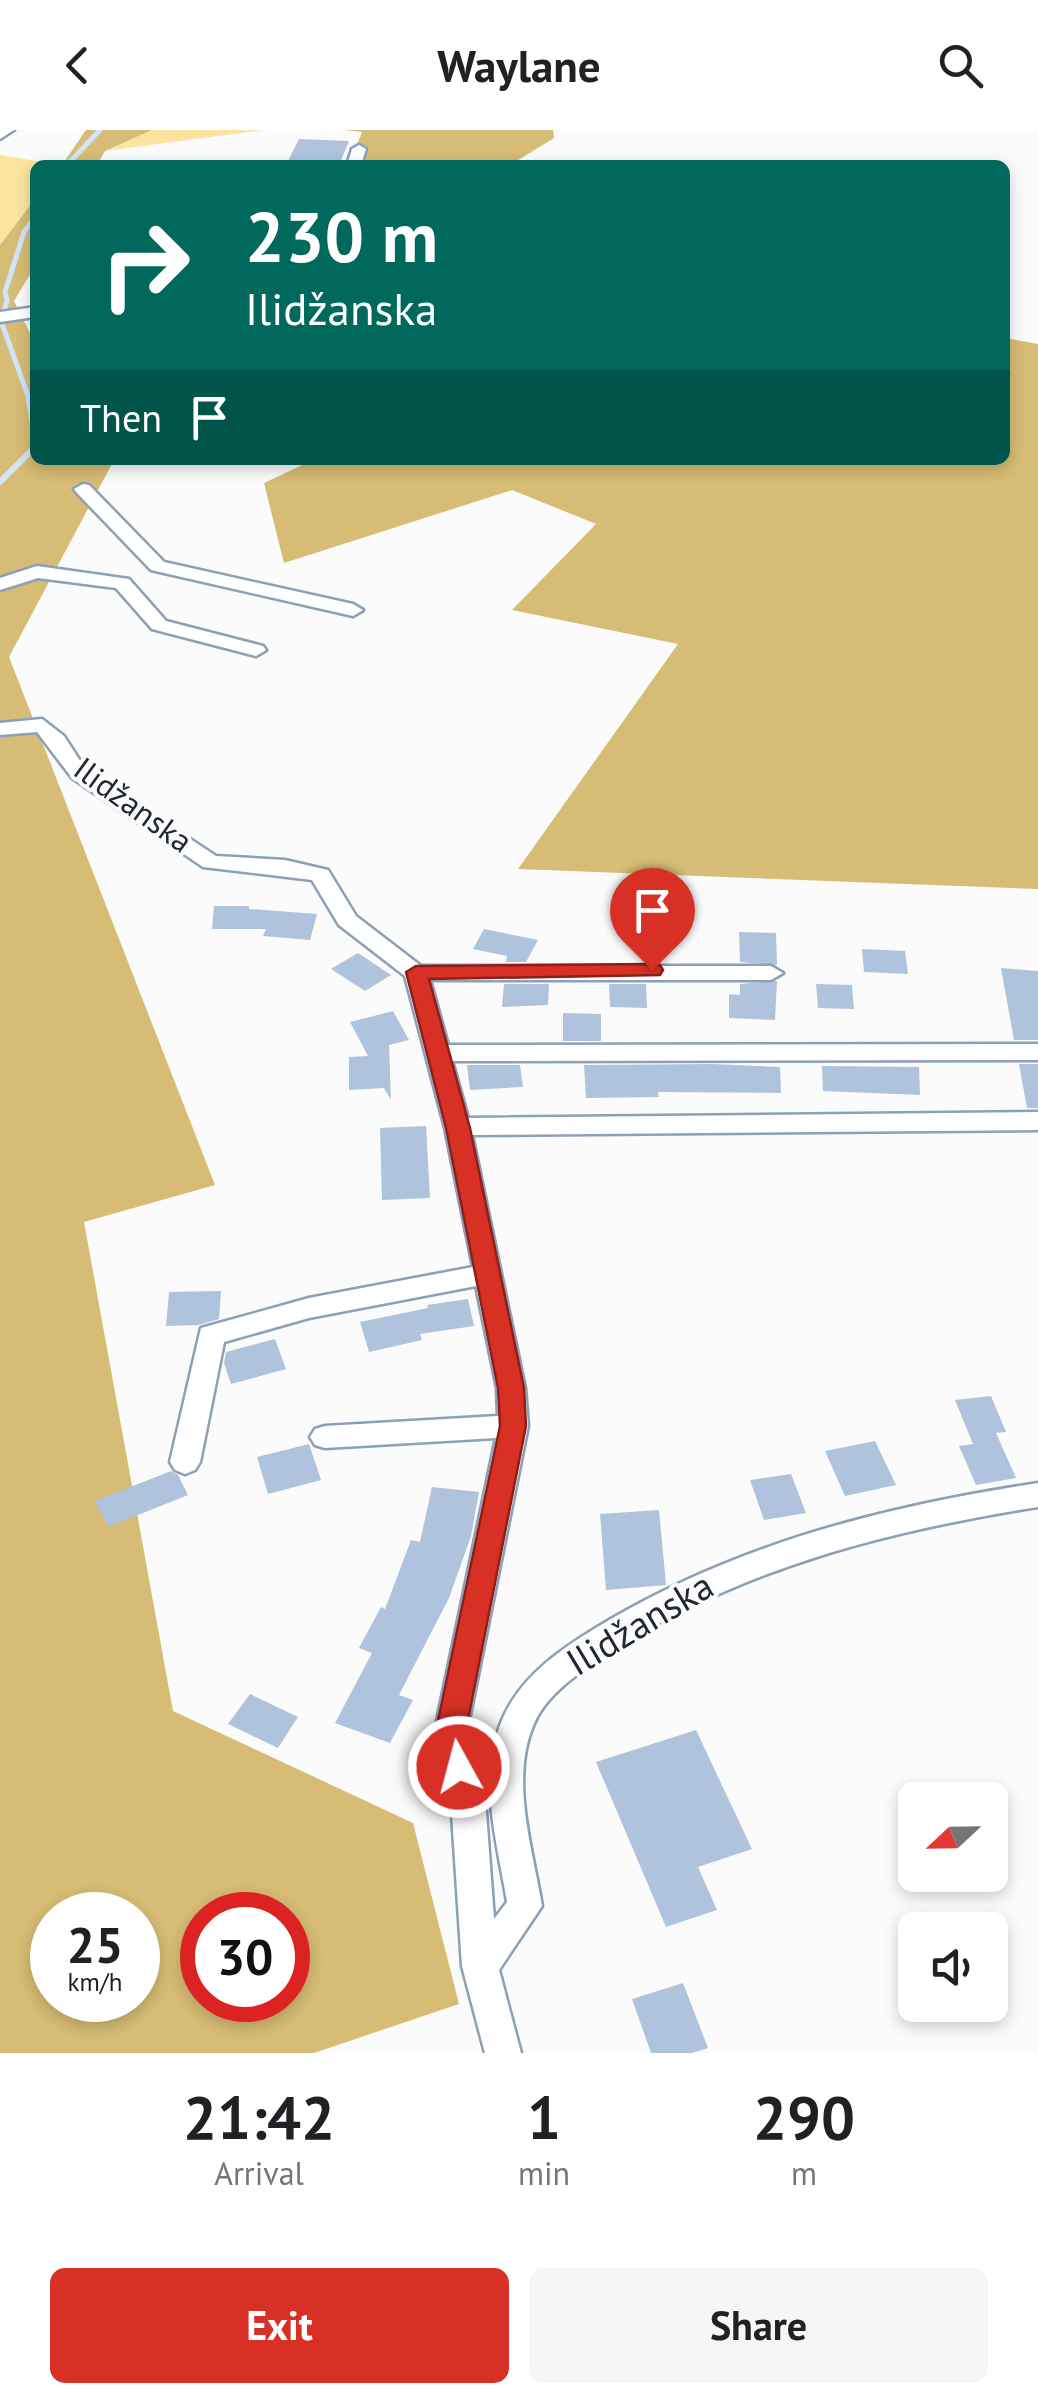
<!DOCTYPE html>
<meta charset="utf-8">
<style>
body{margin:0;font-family:"PT Sans",sans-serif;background:#f6f6f6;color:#202124;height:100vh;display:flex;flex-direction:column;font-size:38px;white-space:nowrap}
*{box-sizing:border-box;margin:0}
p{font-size:32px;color:#757577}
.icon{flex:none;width:55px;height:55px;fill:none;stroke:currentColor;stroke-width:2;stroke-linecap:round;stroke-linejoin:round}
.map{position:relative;height:1923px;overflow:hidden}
.drawer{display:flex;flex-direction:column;background:#fff;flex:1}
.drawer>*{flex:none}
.hud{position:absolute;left:30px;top:30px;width:980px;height:305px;border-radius:15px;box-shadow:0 5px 15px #0003;background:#00695c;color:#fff;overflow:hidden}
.needle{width:65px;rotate:248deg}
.fabs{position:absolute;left:898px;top:1652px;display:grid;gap:20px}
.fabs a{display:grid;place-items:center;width:110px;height:110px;border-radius:15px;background:#fff;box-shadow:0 5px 15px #0003;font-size:50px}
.speed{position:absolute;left:30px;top:1762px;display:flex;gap:20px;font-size:50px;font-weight:700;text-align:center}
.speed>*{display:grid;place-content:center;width:130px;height:130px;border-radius:50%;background:#fff;box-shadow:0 5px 15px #0003;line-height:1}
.speed small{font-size:25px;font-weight:400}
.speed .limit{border:15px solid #d22;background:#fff;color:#111}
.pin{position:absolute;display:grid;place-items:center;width:85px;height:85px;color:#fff;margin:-102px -42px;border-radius:50% 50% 50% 0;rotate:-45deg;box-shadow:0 0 10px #0007}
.pin .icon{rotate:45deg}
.me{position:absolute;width:110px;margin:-55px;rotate:353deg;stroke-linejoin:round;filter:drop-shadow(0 0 8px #0008)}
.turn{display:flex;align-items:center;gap:35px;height:210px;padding:0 50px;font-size:45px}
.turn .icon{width:130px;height:130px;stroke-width:2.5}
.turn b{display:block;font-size:70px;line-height:85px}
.then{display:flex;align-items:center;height:95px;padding:0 50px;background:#0003;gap:20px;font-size:38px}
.eta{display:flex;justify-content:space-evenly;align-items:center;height:170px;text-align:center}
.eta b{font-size:60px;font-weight:700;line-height:70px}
.cta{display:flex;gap:20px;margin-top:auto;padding:20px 50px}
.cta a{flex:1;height:115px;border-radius:15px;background:#d93025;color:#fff;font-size:40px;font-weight:700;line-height:115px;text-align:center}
.cta a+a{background:#f6f6f6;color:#202124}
header{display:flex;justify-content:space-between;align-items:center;height:130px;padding:0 50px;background:#fff;font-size:45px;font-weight:700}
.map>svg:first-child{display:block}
.green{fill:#fde49e}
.forest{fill:#d6bc74;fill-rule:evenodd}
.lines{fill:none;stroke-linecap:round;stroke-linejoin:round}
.stream-far1{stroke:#d1e4fc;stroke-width:5}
.stream{stroke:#d1e4fc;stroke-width:6}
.building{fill:#afc3dc}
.street-casing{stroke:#8ca0b8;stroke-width:5}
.street{fill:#fff;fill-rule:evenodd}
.route{fill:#d93025;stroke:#8d1f18;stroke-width:2.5}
.labels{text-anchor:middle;stroke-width:8;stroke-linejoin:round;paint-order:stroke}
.street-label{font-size:32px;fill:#212832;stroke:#fbfbfb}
.near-street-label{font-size:38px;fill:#212832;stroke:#fbfbfb}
</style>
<header><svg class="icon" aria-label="back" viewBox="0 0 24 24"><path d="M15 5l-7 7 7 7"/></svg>Waylane<svg class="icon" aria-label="search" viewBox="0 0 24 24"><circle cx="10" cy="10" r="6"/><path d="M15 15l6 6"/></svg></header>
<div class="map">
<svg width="1038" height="1923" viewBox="0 0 1038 1923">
<rect width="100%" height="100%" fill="#fbfbfb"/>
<!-- green -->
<g class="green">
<path d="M152,0H263L105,21Z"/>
<path d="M0,25L61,35H35V69L0,115Z"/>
</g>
<!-- forest -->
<g class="forest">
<path d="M86,0H152L105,21L97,35H62Z"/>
<path d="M345,0H553L554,8L510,35H349L362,2Z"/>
<path d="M35,69V136L14,171L35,213V330H114L9,527L215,1055L84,1092L173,1581L413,1693L459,1874L314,1923H0V115ZM52,1785H138V1870H52ZM202,1785H288V1870H202Z"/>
<path d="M1005,208L1038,214V759L518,739L678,514L512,480L596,394L512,360L284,433L264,353L313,330H1005Z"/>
</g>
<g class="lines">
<!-- stream-far1 -->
<g class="stream-far1">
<path d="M67,35L100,0"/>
<path d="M35,87L24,102L5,162L7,171L1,191L28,266L35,312"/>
</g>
<!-- stream -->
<path class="stream" d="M0,352L35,317"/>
</g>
<!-- building -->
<g class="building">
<path d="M299,9L349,11L339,35H309L310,32L288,31Z"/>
<path d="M214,776H249V779L317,784L310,810L263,806L266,799H212Z"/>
<path d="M484,799L538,810L526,832H506L507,826L473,819Z"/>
<path d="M739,802L776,803L777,835L740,832Z"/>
<path d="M862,819L905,821L908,844L864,842Z"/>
<path d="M358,823L391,845L365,861L331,839Z"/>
<path d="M1001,838L1038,841V910H1014Z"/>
<path d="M777,851L775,890L729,888V864L740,865V854Z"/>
<path d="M504,854H549L548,875L502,877Z"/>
<path d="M609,854H646L647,878L610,877Z"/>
<path d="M816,854L852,855L854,879L818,878Z"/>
<path d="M393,881L409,910L389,915L391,970L384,958L349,960V927L368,926L350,892Z"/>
<path d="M563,883L601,884V911H563Z"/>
<path d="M713,934L780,937L781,963L658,962L659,967L586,968L584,935Z"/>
<path d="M1019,934H1038V978H1027Z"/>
<path d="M467,935H520L523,957L470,960Z"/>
<path d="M822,936L919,937L920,965L823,961Z"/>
<path d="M426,996L430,1068L382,1070L380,998Z"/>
<path d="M221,1161L219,1189L199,1195L166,1196L169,1162Z"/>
<path d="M468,1169L474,1196L420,1204L422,1210L369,1222L360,1192L428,1178L427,1175Z"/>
<path d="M275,1209L286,1239L231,1254L224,1233L226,1222Z"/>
<path d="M991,1266L1006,1302L996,1303L1016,1348L976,1355L959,1316L973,1314L955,1270Z"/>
<path d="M875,1311L896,1355L845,1366L825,1321Z"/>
<path d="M309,1314L321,1350L268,1364L257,1327Z"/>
<path d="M171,1341L178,1345L188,1365L108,1397L95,1371Z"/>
<path d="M791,1344L806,1383L764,1390L750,1350Z"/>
<path d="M432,1357L479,1362L471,1406L449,1468L399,1565L413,1570L390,1613L335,1593L372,1523L359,1518L381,1477L385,1479L411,1410L420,1412Z"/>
<path d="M659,1380L666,1455L606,1460L600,1384Z"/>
<path d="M250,1564L298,1587L278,1618L228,1594Z"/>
<path d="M696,1600L752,1719L698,1737L717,1780L666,1797L596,1632Z"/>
<path d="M683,1853L708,1918L692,1923H651L632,1869Z"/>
</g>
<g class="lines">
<defs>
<g id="street">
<path d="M0,0H14L0,9Z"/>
<path d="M359,15L366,19L361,35H347L352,19Z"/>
<path d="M35,177V187L0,192V182Z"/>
<path d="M83,354L89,355L164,432L353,474L363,480L353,486L151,440L77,363L74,359Z"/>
<path d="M37,436L129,449L166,491L263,516L266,520L256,526L152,499L116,458L38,448L0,460V448Z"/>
<path d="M42,589L64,606L86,640L216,726L285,730L328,740L356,786L421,836H771L783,843L771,850H430L448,915L1038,914V930L452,931L468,988L1038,982V1000L472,1005L525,1258L528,1296L466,1605L485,1669L494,1789L507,1772C498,1716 479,1654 499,1598C517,1546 565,1516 611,1489C744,1412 887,1376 1038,1353V1377C887,1401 746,1437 615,1519C586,1538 546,1562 533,1596C510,1651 533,1720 542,1776L499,1840L521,1923H485L462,1836L451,1669L434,1605L496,1308L325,1318L315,1315L310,1307L315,1299L325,1296L498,1286L497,1258L476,1156L309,1188L224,1212L200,1332L195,1340L185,1344L175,1340L170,1332L201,1198L309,1168L473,1137L445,998L405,846L339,795L312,750L203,737L72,648L37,602L0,605V593Z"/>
</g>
</defs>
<!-- street casing -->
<use href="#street" class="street-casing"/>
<!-- street -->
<use href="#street" class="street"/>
</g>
<!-- route -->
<path class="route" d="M652,834L660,835L663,840L660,845L429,849L470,998L524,1258L526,1296L465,1605L474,1637L469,1646L459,1650L448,1646L435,1605L500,1296L498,1258L446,998L406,842L416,836Z"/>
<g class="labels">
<!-- street labels -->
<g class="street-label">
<text transform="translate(133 675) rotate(36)" y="11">Ilidžanska</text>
</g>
<!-- near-street labels -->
<g class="near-street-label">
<text transform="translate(640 1494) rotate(-31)" y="13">Ilidžanska</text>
</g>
</g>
</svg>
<div class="fabs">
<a><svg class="needle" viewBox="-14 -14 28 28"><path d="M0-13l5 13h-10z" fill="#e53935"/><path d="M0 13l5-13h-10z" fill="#757577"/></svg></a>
<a><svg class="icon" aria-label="sound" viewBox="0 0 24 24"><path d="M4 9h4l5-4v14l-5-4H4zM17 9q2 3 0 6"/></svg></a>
</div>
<div class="speed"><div>25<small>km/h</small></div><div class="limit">30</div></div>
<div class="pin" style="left:652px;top:840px;background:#d93025"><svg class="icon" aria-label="arrive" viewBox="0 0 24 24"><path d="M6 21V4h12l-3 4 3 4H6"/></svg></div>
<svg class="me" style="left:459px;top:1637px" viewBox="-20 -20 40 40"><circle r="17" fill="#d93025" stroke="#fff" stroke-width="3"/><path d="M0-11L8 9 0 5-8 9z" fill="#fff"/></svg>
<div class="hud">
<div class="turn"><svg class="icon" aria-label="right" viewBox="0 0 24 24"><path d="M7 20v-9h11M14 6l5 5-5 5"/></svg><div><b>230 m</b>Ilidžanska</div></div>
<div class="then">Then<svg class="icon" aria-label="arrive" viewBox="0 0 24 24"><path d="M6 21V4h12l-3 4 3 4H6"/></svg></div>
</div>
</div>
<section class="drawer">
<div class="eta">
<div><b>21:42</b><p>Arrival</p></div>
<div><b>1</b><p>min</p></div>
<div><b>290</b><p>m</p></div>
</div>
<div class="cta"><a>Exit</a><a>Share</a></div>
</section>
